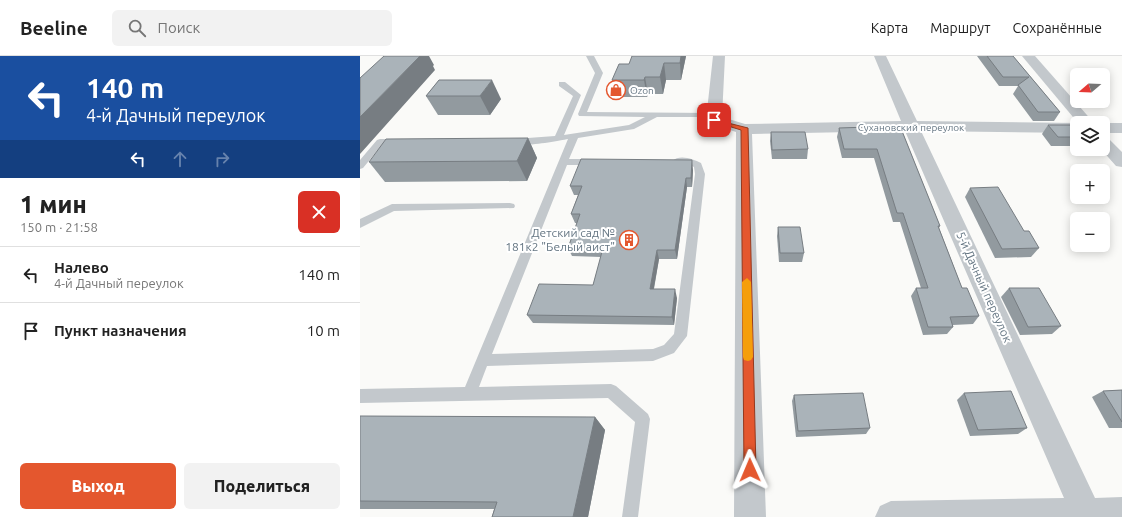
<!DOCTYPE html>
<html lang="ru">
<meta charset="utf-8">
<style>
body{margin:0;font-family:Ubuntu,sans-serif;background:#f2f2f2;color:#222;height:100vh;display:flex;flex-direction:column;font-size:15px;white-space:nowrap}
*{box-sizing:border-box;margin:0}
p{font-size:13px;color:#767676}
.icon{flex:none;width:22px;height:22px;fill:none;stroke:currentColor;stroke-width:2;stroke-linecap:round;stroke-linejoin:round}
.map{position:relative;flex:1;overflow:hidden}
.drawer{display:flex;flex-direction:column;background:#fff;width:360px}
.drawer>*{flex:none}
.top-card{background:#1a4fa0;color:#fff;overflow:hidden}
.needle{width:26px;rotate:251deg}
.controls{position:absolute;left:710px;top:12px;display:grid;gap:8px}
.controls a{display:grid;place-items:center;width:40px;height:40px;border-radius:6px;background:#fff;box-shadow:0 2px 10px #0003;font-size:20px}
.pin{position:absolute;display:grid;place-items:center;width:34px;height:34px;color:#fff;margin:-17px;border-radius:8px;box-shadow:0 2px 6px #0006}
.me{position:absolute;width:44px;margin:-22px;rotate:359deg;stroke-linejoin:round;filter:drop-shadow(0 0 3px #0008)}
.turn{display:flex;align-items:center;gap:14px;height:84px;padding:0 20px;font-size:18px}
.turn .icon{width:52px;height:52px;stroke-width:2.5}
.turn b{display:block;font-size:28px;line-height:34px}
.lanes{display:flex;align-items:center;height:38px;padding:0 20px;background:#0003;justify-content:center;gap:20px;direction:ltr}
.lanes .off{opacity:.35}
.round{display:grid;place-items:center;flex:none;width:42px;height:42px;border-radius:6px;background:#f2f2f2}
.summary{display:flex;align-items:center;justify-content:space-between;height:68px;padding:0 20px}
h1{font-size:24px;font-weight:800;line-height:30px}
.action{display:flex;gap:8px;margin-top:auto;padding:8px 20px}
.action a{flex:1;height:46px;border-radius:6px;background:#e4572e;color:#fff;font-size:16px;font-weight:800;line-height:46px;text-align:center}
.action a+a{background:#f2f2f2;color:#222}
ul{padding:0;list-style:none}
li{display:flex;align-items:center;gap:12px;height:56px;padding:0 20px;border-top:1px solid #e0e0e0}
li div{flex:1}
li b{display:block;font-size:15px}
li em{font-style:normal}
header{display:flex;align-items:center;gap:24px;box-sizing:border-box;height:56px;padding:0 20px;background:#fff;border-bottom:1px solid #e0e0e0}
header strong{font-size:19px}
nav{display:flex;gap:22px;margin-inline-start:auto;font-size:14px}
.search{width:280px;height:36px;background:#f2f2f2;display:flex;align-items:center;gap:10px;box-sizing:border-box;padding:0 14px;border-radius:6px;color:#767676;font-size:15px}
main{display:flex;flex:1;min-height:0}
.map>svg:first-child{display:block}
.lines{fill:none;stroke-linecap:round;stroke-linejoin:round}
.lane{fill:#c3c8cc;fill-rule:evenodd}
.street{fill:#c3c8cc;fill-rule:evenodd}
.wall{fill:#929a9f}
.shaded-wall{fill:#777d82}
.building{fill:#aab3b9;stroke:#777d82}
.route{fill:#e4572e;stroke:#94391e}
.slow{fill:#f59e0b}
.labels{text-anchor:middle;stroke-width:4;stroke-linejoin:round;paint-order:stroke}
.far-poi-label{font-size:10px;fill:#657683;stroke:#fff;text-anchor:start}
.far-street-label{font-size:10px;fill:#657683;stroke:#fff}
.poi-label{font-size:12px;fill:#657683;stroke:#fff;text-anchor:end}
.street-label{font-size:12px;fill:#657683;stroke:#fff}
</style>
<header>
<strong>Beeline</strong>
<div class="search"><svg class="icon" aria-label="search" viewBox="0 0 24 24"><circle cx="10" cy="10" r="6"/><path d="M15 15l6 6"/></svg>Поиск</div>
<nav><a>Карта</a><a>Маршрут</a><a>Сохранённые</a></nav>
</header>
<main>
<section class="drawer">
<div class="top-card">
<div class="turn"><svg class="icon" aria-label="left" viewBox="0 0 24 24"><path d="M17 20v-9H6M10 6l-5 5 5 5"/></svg><div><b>140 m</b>4-й Дачный переулок</div></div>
<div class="lanes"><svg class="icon" aria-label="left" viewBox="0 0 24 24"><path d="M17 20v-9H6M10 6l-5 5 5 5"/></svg><svg class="icon off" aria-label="ahead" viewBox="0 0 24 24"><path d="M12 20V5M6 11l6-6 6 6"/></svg><svg class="icon off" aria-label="right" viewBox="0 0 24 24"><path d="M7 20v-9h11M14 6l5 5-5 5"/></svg></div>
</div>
<div class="summary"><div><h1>1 мин</h1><p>150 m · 21:58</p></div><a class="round" style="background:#d93025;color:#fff"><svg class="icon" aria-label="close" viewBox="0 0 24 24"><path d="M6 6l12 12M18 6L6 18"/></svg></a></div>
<ul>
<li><svg class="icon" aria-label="left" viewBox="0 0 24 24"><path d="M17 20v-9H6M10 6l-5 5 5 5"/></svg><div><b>Налево</b><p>4-й Дачный переулок</p></div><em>140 m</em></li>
<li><svg class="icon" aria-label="arrive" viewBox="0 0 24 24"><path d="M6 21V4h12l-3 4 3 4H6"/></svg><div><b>Пункт назначения</b></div><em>10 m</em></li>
</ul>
<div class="action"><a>Выход</a><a>Поделиться</a></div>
</section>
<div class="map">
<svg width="762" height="461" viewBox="0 0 762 461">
<rect width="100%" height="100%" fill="#fafaf8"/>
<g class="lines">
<!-- lane -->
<g class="lane">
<path d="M226,0H234L243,17L227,56L354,57L358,59L354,61H297L274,73L218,82L209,103H237L242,106L237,109H207L132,298L293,293L304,289L314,278L335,118L334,111L328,108L314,107L312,105C320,98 333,103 341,107L345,118L327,280L314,297L293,305L127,310L119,331L251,328L256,330L288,358L290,363L278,461H262L275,366L248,342L0,347V333L105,331L208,83C197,85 157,93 150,86L154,83L195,80L213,40L199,30V26H205L221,39L204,79L269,69L285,61L219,60L218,58L235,17Z"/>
<path d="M20,83H39L43,86L39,89H22L3,112L0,113V104L17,84Z"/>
<path d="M150,147L154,148L155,150L154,152L34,155L0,172V163L32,148Z"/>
</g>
<!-- street -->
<g class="street">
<path d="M353,0H365L362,61L385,68L541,65L514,0H526L557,65L717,67V77L561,75L735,442L762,441V461H515L520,450L531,445L704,442L545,75L392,78L406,461H374L376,76L349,67L346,64Z"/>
<path d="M662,0H675L734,67H718Z"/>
<rect x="743" y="67" width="19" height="10"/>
<path d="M743,81L749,83L762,96V111L756,110L741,93H743Z"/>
</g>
</g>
<!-- wall -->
<g class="wall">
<path d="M326,0L321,24H306L303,38H288L287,41H256L252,24L269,8Z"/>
<path d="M617,0H653L700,56L694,65H673L653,38L658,30H639Z"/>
<path d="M79,24L141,43L130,59H78L66,40Z"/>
<path d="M688,69L717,77V85L713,90H691L682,78Z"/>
<path d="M540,70L580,170L579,172L602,232L619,260L613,268L593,269V271L587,278L563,279L551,240L556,232H561L540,166H533L514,102H482L477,81L479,72Z"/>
<path d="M411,76L448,93L447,103H412L410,85Z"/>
<path d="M168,82L177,102L167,125L25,126L9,106Z"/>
<path d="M333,114L332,131H327L317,203H299L294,233L317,242L314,269L173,267L167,259L233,229L241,201L212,200L208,192L217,167H215L211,158L218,139H214L210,130Z"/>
<path d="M610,132L664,175L679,192L671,201L635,202L605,141Z"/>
<path d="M418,171L444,197L442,206H419L417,180Z"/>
<path d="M649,232L701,270L692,278L660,279L641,241Z"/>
<path d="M762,334V372H749L732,341L743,335Z"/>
<path d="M604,337L667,372L658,378L610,380L597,344Z"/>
<path d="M434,339L510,372L506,378L436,381L432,345Z"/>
<path d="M0,360L235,361L245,374L228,461H132L134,453H0Z"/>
</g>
<!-- shaded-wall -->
<g class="shaded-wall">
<path d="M60,0H69L74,9L73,10L75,14L0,98V61Z"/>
<path d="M321,0H326L321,24L320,7Z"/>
<path d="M304,7L306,24L303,38L300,21Z"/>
<path d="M285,21L288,38L287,41L284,24Z"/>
<path d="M132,24L141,43L130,59L120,40Z"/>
<path d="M168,82L177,102L167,125L157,105Z"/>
<path d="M332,104L333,114L332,131L331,122Z"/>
<path d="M326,122L327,131L317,203L315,194Z"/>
<path d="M297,194L299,203L292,242L290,233Z"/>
<path d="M315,233L317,242L314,269L312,261Z"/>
<path d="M235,361L245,374L228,461H213Z"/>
</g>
<!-- building -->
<g class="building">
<path d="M24,0H60L0,61V22Z"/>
<path d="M272,0H321L320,7H304L300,21H285L284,24H252L259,8H269Z"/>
<path d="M627,0H653L700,56H678L658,29L669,21H643Z"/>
<path d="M79,24H132L120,40H66Z"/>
<path d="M688,69H710L717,77V81H698Z"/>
<path d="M540,70L580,170H578L602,232H607L619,260L590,261L593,271H568L556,232H568L543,157H537L517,93H484L479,72Z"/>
<path d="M411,76H445L448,93L412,94Z"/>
<path d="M168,82L157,105L9,106L26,83Z"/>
<path d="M221,103L332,104L331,122H326L315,194H297L290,233H315L312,261L167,259L179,228L233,229L243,192H208L220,158H211L222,130H210Z"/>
<path d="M638,131L664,175H669L679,192L642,193L610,132Z"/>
<path d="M418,171H440L444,197H420Z"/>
<path d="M649,232H679L701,270L668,271Z"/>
<path d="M762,334V366L743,335Z"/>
<path d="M651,335L667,372L618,374L604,337Z"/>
<path d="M503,337L510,372L438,375L434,339Z"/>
<path d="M0,360L235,361L213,461H132L137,446L0,445Z"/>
</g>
<!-- route -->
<path class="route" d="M352,63L388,72L396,414L394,419L390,420L385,419L384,414L381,74L352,65Z"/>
<!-- slow -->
<path class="slow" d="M387,222L391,226L393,301L391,304L388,305L384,304L383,301L382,226Z"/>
<!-- icons -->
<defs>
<symbol id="shop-ring" viewBox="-11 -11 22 22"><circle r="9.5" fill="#fff" stroke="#e4572e" stroke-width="1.5"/><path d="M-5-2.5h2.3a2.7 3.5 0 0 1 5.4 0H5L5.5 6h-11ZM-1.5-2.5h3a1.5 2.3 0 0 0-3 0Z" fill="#e4572e"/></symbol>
<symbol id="building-ring" viewBox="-11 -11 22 22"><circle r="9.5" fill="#fff" stroke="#e4572e" stroke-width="1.5"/><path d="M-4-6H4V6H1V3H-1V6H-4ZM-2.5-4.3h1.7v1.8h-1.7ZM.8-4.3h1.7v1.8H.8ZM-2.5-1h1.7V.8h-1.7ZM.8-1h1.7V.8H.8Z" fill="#e4572e"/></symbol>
</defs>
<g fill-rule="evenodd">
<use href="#shop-ring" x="245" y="23" width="22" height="22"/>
<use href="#building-ring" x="258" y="173" width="22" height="22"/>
</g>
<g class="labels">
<!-- far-poi labels -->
<g class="far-poi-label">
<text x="270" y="38">Ozon</text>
</g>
<!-- far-street labels -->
<g class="far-street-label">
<text x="551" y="75">Сухановский переулок</text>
</g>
<!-- poi labels -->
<g class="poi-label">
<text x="255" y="181">Детский сад №<tspan x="255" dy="14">181к2 "Белый аист"</tspan></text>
</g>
<!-- street labels -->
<g class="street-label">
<text transform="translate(624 231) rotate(66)" y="4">5-й Дачный переулок</text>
</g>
</g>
</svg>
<div class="controls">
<a><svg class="needle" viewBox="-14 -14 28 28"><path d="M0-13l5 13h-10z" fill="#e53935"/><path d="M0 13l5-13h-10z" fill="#767676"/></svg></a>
<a><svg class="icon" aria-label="layers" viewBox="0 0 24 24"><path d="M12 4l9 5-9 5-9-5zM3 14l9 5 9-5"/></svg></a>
<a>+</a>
<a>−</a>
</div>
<div class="pin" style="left:354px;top:64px;background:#d93025"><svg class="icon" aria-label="arrive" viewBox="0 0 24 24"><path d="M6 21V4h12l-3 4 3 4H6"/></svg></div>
<svg class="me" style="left:390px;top:414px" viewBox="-20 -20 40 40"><path d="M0-17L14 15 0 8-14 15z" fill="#e4572e" stroke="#fff" stroke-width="4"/></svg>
</div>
</main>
